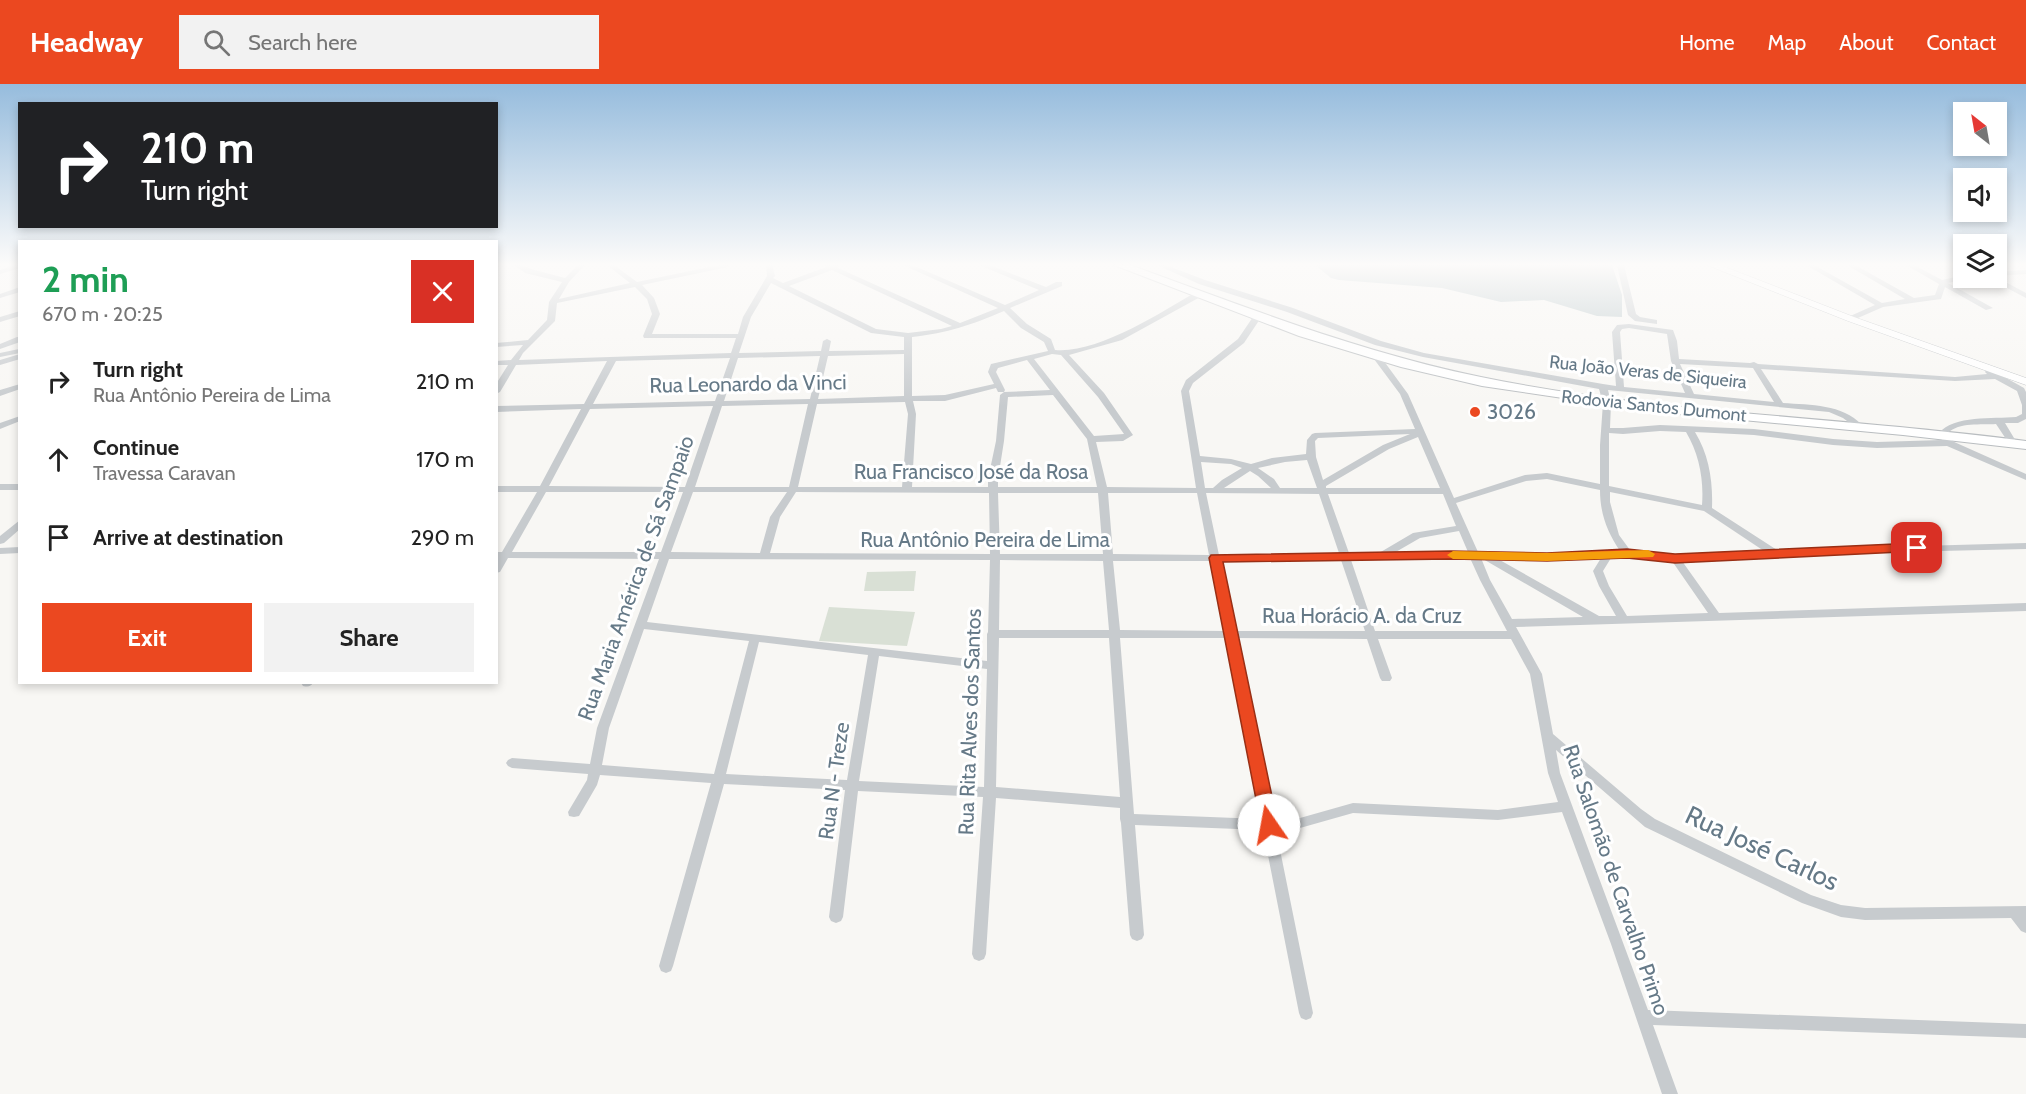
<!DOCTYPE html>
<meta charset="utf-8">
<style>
body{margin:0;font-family:Cabin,sans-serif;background:#f2f2f2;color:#222;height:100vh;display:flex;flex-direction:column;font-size:22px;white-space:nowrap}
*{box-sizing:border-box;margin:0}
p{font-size:20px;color:#767676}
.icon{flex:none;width:33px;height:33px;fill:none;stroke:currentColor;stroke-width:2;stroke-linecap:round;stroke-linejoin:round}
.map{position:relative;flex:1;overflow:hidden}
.sheet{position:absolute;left:18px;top:156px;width:480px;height:444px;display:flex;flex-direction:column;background:#fff;border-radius:0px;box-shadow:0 3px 9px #0003}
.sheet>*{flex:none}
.banner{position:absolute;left:18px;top:18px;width:480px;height:126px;border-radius:0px;box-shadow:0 3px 9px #0003;background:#202124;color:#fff;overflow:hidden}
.needle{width:39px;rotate:329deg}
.controls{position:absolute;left:1953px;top:18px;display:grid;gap:12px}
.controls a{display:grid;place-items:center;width:54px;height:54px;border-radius:0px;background:#fff;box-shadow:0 3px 9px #0003;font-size:30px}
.pin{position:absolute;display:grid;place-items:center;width:51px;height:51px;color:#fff;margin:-26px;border-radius:12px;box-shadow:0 3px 9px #0006}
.me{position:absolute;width:66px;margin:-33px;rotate:348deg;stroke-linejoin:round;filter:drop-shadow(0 0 4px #0008)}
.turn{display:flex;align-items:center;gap:21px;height:126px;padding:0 24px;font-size:27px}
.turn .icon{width:78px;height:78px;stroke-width:2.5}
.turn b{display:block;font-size:42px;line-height:51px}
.round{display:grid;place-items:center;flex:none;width:63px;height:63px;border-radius:0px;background:#f2f2f2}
.head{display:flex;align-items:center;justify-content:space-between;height:102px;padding:0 24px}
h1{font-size:36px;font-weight:800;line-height:45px;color:#1e9e55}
.primary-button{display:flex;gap:12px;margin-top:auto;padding:12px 24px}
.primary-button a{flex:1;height:69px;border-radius:0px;background:#eb4820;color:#fff;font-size:24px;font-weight:800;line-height:69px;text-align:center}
.primary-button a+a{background:#f2f2f2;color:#222}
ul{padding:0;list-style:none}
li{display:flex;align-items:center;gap:18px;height:78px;padding:0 24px}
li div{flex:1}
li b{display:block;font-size:22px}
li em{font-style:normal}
header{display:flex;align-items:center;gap:36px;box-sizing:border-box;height:84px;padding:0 30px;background:#eb4820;color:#fff}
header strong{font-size:28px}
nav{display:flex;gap:33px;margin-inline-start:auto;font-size:21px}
.search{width:420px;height:54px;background:#f2f2f2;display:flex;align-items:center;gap:15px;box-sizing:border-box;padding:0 21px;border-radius:0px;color:#767676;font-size:22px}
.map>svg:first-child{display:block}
.green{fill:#d9e0d5}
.water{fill:#bcc9cc}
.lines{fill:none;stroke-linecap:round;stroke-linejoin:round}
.major-casing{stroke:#babec2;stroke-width:1}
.highway-casing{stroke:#b9bdc0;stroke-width:2}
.minor{fill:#c7cbce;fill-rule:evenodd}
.major{fill:#fff;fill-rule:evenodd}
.highway{fill:#fff;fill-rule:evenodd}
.route{fill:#eb4820;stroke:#992f15;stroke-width:1.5}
.slow{fill:#f59e0b}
.poi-dot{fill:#eb4820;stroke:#fff;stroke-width:2}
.labels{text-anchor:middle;stroke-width:6;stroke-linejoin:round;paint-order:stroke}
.far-street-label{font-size:18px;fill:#657987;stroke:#fff}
.street-label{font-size:21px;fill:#657987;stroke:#fff}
.poi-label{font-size:21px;fill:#657987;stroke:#fff;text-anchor:start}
.near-street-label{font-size:26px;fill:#657987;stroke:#fff}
</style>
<header>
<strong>Headway</strong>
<div class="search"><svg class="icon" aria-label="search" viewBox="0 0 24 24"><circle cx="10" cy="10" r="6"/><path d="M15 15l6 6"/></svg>Search here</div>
<nav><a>Home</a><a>Map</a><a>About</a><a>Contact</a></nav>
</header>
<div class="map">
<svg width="2026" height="1010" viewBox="0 0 2026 1010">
<rect width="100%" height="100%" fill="#f8f7f4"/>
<!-- green -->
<g class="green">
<path d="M916,487L914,507H864L867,488Z"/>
<path d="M829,523L915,528L907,562L819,557Z"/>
</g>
<!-- water -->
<path class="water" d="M1315,181H1612L1622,211V233L1597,232L1544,216L1501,218L1442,204L1339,196L1331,194Z"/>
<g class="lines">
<defs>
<path id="major" d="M1707,181H1720L1854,233L2026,294V301L1848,237Z"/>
<path id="highway" d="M1114,181H1130C1246,223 1359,268 1481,293C1660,330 1845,333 2026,357V365L1903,351L1657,328L1482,302L1401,283L1299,252Z"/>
</defs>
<!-- major casing -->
<use href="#major" class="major-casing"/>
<!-- highway casing -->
<use href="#highway" class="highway-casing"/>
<!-- minor -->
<g class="minor">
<path d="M14,181H20V184L0,190V186Z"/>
<path d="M514,181H522L531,185L565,194L578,181H585L569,198L559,215L630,199L607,181H614L637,198L719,181H731L728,183L642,201L654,214L660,230L652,250H738L743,233L767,192L766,181H772L775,192L773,194L783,199L826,183L824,181H839L838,184L960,239L998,224L903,181H912L1005,221L1039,206L979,181H989L1046,203L1056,198H1062V202L1010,224L1027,240L1051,255L1055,266C1097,270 1160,229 1196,208H1202V212L1122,256L1069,271L1104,309L1133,351L1123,357L1096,358L1107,403L1196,404L1181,307L1186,296L1238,255L1255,230H1258L1262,232L1244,259L1193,299L1189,307L1200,372L1231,375L1251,380L1272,374L1306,370L1307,356L1312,350L1315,349L1415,345L1400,310L1371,271L1375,269H1378L1408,310L1454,414L1525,391L1547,389L1600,400V361L1603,319L1599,305L1423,273L1375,261L1287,228L1199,200L1157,181H1166L1205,196L1293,224L1381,257L1424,269L1603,300L1616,302L1612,248L1617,241L1629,240L1673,246L1677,257L1679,275L1750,279L1754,278L1758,280L1955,293L1987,290L1985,288L1986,286H1992L2024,304L2026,308V335L2018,339H2005L2017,359L2016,361H2010L1996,340C1981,341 1959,338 1948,349L1952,357L2026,390V396L1947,362L1877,364L1833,361L1754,351L1695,348C1709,371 1713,397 1712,424L1777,466L2026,459V465L1855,469L1682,477L1719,529L2026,519V527L1516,543L1542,590L1553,650L1641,725L1655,735L1811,811L1841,821L1865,824L2026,822V849L2021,847L2011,834L1865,836L1841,833L1802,819L1645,743L1556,666L1560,689L1648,926L2026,940V954L1653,941L1678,1010H1662L1611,860L1562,728L1498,736L1353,729L1300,744L1276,746L1313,929L1311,934L1306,936L1301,934L1299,929L1263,746L1135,741L1144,851L1142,855L1137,857L1132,855L1130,851L1121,739L1120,735V724L996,714L986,870L984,875L979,877L974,875L972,870L983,713L858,707L843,833L841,837L836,839L831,837L829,833L845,706L724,700L673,882L671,887L666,889L661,887L659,882L711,699L600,691L597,701L579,732L574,733L569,732L568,728L587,696L588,690L512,684L508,682L506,679L508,676L512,674L590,680L597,644L659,475L508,474L500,488L496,489V468H502L537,408H496V402H540L581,325L496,328V322L584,320L607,277L516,281L500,308L496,310V300L508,281H496V277L511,276L523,261L496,263V259L528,256L547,236L549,218L562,198L525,189ZM832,186L952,242L941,245L908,249L876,245L789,202ZM771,199L871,249L904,253V266L829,267L831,257L827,255L823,257L821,267L739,269L751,233ZM635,203L647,215L652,230L643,252L644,254H736L731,269L519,276L523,269L555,237L557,219ZM1004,227L1021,244L1044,258L1048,267L991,280L988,288L994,300L945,311L912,312V253C948,249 971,241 1004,227ZM1629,244L1667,250L1671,277L1685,309L1624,303L1620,248L1622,245ZM904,270V312L818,315L828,272ZM1052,270L1061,271L1098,313L1124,350L1094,352L1034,275ZM820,272L810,315L724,317L738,274ZM730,274L715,317L593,320L616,277ZM1027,276L1050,306L1004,308L1000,311L996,357L988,395V403H912L916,330L913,317H945L996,304L998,308H1004L1005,306L996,288L998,284ZM1680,280L1753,284L1774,318L1694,310ZM1761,285L1955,297L1995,295L2017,307L2022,321V330L2016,333C1993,335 1954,331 1939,349L1942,356L1877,358L1833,355L1754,345L1660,341L1623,344H1610L1611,319L1608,306L1829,328L1843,334L1855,343H1861L1862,341C1842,320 1811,321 1783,319ZM1053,311L1087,355L1097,403H998V395L1004,357L1008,313ZM905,318L908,330L902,403H798L817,320ZM808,320L789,403H695L722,322ZM713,322L685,403L549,402L590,325ZM1660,347L1686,348C1699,370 1704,395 1702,421L1609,402V349L1623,350ZM1410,350L1383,361L1323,396L1316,373L1315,357L1318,354ZM1418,353L1440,404H1326V402L1389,365ZM1307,376L1317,404H1280L1274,395L1258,384L1285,378ZM1201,378L1231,380L1242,384L1222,396L1213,404H1205ZM1250,387L1258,392L1271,404H1224ZM1547,395L1600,406C1600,429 1607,448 1620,467L1547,470L1478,468L1456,419L1526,397ZM546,408H683L661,468H512ZM693,408H787L770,433L760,469L671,468ZM796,408L989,409L990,470L770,469L780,433ZM1610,408L1704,427L1764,467L1675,471L1643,466H1630L1619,451L1610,418ZM998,409H1098L1103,470H1000ZM1108,409H1197L1209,471L1113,470ZM1206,409L1319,410L1339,469L1219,471ZM1328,410H1443L1456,442L1413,449L1379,469H1349ZM1459,447L1468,468L1394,469L1420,454ZM1643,472L1672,477L1708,529L1627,532L1609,502L1603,487L1611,474ZM1470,474L1480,496L1507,547H1375L1351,476ZM1481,474L1483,475L1583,533L1512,535L1490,496ZM1601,474L1593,487L1599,502L1616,532H1599L1498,475L1547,476ZM669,475L990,476L988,548L987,550V577L647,538ZM1000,476L1103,477L1109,546H999ZM1341,476L1365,547H1235L1220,477ZM1113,477H1210L1224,547L1120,546ZM644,545L749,557L714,690L602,681L609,644ZM999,554H1109L1120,713L996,703ZM1120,554H1225L1261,735L1134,730ZM1236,554L1367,555L1380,594L1382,597H1390L1392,594L1378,555H1511L1530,590L1548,689L1558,718L1498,726L1353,719L1300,734L1274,735ZM759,558L868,571L847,696L726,690ZM879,572L987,585L984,703L859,697Z"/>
<path d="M1617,181H1624L1636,230L1640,233L1657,236V240L1635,237L1628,231Z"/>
<path d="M1806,181H1814L1882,219L1905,215L1847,181H1855L1914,214L1935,211L1939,200L1906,181H1914L1942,196L1964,191V194L1967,195L1948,199L1993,224L1986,226L1945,203L1941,215L1883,223L1851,237L1847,235L1848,233L1875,221Z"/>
<path d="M2026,186V190L1996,192V188Z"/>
<path d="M1996,193L2026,209V214L1988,194Z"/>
<path d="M20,203V208L0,214V210Z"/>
<path d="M20,227V232L0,238V233Z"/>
<path d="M17,253H20V258L0,265V260Z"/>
<path d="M19,265L20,269L0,273V269Z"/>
<path d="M20,270V275L0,281V276Z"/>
<path d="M20,300V305L0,312V306Z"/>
<path d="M20,332V337L0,345V339Z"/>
<rect x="0" y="400" width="20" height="6"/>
<path d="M20,436V445L4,459L0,460V452Z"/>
<path d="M20,463V469L0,470V464Z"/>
<path d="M313,598C311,603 308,603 303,602L301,599Z"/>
</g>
<!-- major -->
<use href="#major" class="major"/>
<!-- highway -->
<use href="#highway" class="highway"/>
</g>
<!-- sky -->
<linearGradient id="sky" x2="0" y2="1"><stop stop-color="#96bcdd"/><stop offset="0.56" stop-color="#fcfbfa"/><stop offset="1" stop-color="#fcfbfa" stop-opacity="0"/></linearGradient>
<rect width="2026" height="322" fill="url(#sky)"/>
<!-- route -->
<path class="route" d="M1917,459L1923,464L1921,467L1675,479L1627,474L1547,477L1451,475L1223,478L1278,741L1275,746L1269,748L1263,746L1261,741L1209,474L1211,471L1451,467L1547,469L1627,465L1675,470Z"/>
<!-- slow -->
<path class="slow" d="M1648,466L1655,470L1653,473L1547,477L1453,475L1447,471L1453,467L1547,469Z"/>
<!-- markers -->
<circle class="poi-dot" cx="1475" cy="328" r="6"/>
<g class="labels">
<!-- far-street labels -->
<g class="far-street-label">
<text transform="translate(1648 288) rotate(6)" y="6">Rua João Veras de Siqueira</text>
<text transform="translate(1654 322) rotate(6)" y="6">Rodovia Santos Dumont</text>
</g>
<!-- street labels -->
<g class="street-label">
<text transform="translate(748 300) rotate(-1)" y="7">Rua Leonardo da Vinci</text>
<text x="971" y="395">Rua Francisco José da Rosa</text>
<text x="985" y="463">Rua Antônio Pereira de Lima</text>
<text transform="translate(636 494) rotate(-70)" y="7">Rua Maria América de Sá Sampaio</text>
<text x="1362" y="539">Rua Horácio A. da Cruz</text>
<text transform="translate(970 638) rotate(-88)" y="7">Rua Rita Alves dos Santos</text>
<text transform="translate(834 697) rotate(-82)" y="7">Rua N - Treze</text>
<text transform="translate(1616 796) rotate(71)" y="7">Rua Salomão de Carvalho Primo</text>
</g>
<!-- poi labels -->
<g class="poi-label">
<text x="1487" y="335">3026</text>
</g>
<!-- near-street labels -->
<g class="near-street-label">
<text transform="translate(1762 764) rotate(25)" y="9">Rua José Carlos</text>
</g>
</g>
</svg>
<div class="controls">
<a><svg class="needle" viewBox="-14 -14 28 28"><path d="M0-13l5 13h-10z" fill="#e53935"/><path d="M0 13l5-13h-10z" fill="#767676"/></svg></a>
<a><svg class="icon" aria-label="sound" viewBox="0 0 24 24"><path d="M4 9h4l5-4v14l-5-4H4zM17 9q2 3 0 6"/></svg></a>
<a><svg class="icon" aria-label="layers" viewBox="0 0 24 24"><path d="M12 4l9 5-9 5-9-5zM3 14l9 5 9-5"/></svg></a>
</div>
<div class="pin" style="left:1917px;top:464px;background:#d93025"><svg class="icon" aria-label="arrive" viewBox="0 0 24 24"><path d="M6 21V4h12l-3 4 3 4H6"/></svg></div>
<svg class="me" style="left:1269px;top:741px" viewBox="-20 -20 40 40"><circle r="19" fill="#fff"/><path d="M0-13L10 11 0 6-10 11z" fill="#eb4820"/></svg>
<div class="banner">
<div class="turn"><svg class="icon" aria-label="right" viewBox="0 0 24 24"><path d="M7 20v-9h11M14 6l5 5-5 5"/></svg><div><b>210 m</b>Turn right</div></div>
</div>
<section class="sheet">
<div class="head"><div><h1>2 min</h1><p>670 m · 20:25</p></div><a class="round" style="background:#d93025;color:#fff"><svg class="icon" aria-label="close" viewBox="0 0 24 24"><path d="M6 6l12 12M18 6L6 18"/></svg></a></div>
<ul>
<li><svg class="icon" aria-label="right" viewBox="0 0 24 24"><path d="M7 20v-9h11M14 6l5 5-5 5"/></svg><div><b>Turn right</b><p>Rua Antônio Pereira de Lima</p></div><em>210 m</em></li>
<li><svg class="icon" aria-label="ahead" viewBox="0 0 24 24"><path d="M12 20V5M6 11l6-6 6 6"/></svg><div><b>Continue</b><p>Travessa Caravan</p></div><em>170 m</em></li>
<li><svg class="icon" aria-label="arrive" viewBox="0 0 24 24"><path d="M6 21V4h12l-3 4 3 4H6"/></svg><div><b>Arrive at destination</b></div><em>290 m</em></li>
</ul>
<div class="primary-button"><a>Exit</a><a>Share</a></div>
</section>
</div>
